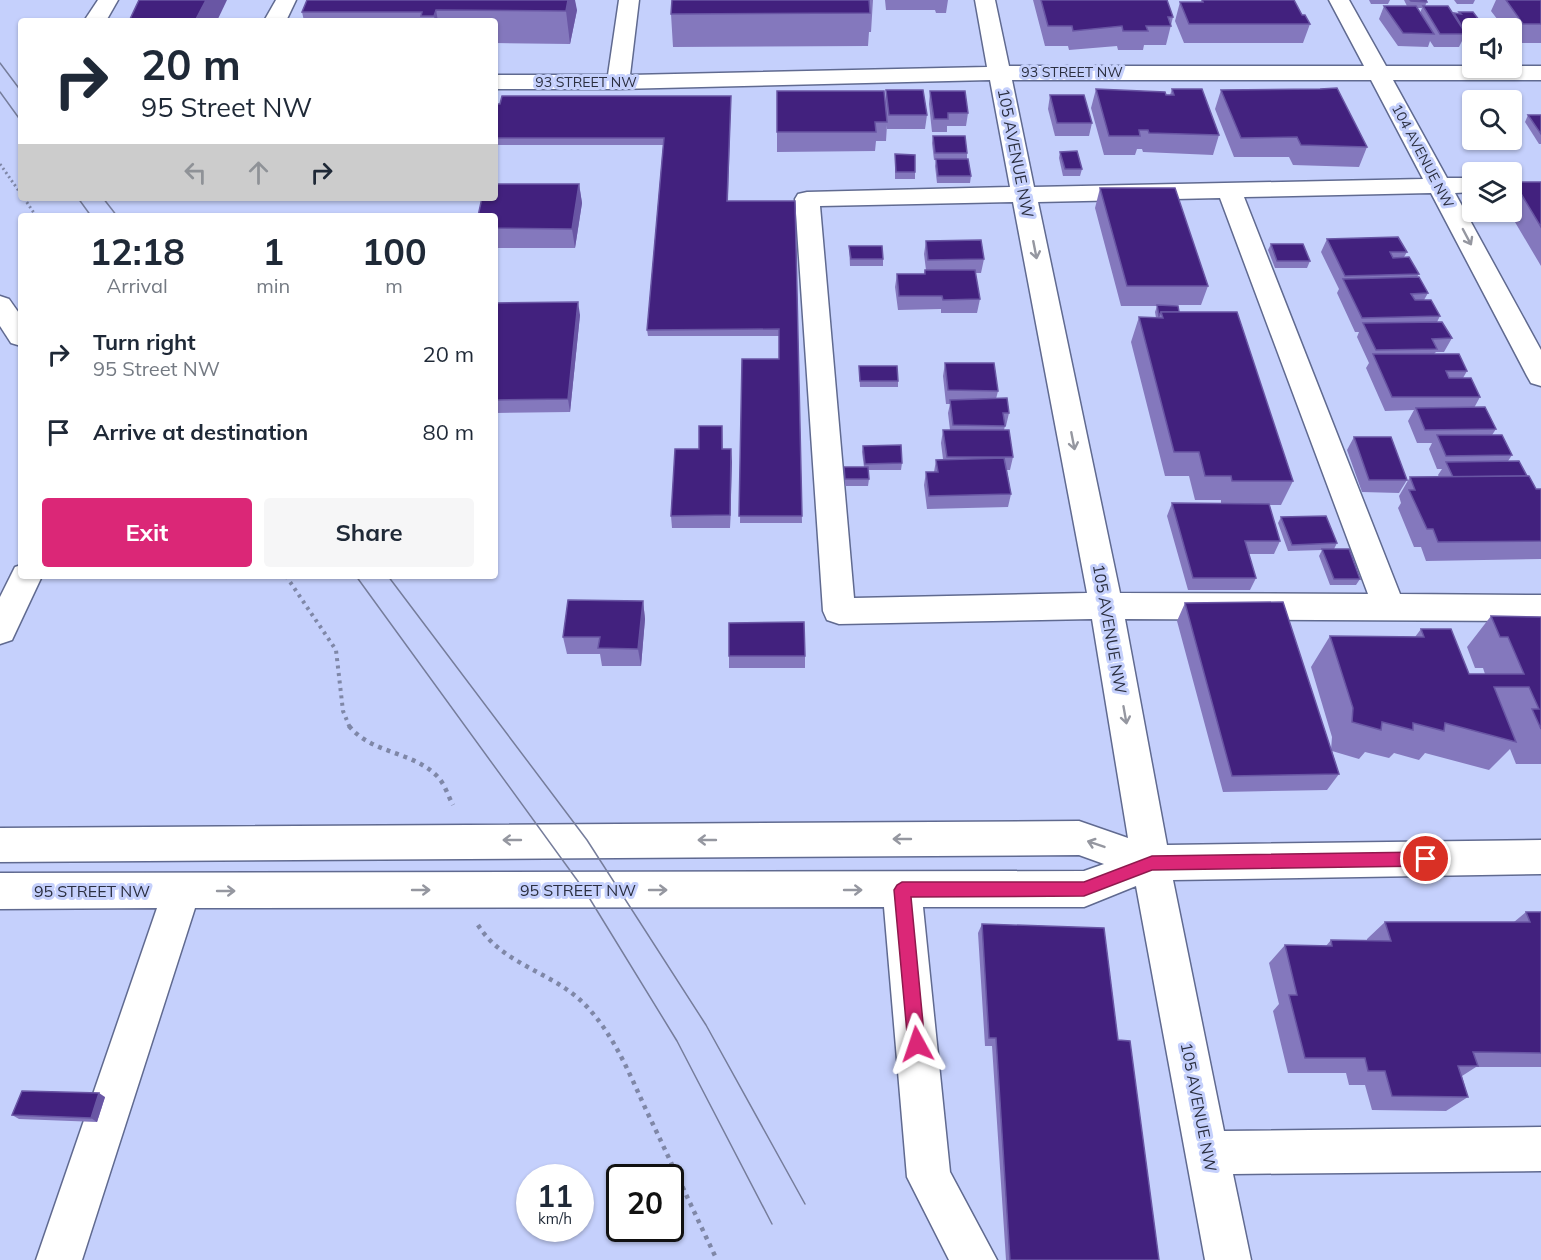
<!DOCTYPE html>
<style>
body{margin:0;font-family:Mulish,sans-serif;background:#f6f6f7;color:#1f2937;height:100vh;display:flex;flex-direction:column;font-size:22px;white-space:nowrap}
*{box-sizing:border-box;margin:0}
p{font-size:20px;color:#747a83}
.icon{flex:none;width:33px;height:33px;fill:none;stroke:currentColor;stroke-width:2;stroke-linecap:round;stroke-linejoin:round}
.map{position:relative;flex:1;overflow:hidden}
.sheet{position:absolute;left:18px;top:213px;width:480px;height:366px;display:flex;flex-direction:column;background:#fff;border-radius:6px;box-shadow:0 2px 4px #0004}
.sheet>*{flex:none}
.banner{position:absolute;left:18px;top:18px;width:480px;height:183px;border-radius:6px;box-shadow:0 2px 4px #0004;background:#fff;color:#1f2937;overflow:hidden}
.buttons{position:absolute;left:1462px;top:18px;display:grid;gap:12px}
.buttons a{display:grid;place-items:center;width:60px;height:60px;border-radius:6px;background:#fff;box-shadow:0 2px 4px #0004;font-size:30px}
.speed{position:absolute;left:516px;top:1164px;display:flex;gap:12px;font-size:30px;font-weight:700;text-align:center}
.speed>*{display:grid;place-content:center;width:78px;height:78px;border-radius:50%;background:#fff;box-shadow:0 2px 4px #0004;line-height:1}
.speed small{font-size:15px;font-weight:400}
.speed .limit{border:3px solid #111;border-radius:9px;background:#fff;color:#111}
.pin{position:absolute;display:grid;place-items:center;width:51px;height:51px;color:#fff;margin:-26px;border:3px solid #fff;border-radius:50%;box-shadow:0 2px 6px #0007}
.me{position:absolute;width:66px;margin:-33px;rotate:355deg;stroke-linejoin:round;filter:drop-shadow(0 0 4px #0008)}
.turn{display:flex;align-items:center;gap:21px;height:126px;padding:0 24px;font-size:27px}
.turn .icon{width:78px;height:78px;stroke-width:2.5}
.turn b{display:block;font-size:42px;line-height:51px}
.lanes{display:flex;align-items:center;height:57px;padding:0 24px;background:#0003;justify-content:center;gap:30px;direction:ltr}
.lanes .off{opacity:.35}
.eta{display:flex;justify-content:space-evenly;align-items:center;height:102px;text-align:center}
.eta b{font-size:36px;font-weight:700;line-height:42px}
.primary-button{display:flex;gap:12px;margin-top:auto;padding:12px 24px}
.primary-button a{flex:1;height:69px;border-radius:6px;background:#db2777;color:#fff;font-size:24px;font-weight:700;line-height:69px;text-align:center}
.primary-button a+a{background:#f6f6f7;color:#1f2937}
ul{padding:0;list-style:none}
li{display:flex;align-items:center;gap:18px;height:78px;padding:0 24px}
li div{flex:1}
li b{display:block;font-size:22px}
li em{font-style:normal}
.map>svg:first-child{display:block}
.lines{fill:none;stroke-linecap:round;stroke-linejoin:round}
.minor-casing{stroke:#606a90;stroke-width:3}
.path-far2{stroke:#7f87a7;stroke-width:3;stroke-dasharray:2 3;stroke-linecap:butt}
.path-far1{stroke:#7f87a7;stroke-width:4;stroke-dasharray:3 4.5;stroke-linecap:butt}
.path{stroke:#7f87a7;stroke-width:4.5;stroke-dasharray:4 5;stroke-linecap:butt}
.minor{fill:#fff;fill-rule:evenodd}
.tram{stroke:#767d9b;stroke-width:1.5}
.wall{fill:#8478bd;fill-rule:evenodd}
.shaded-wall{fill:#6956a4}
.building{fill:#42217e;stroke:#6956a4;stroke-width:1.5}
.oneway{stroke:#9597a0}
.route{fill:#db2777;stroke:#8e194d;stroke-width:1.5}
.labels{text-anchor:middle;stroke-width:6;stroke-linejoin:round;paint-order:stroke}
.far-street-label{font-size:14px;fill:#2b2f40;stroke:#c5d0fc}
.street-label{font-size:16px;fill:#2b2f40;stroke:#c5d0fc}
</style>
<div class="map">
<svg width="1541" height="1260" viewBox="0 0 1541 1260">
<rect width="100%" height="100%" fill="#c5d0fc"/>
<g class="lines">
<defs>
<g id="minor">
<path d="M98,0H118L106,21H84Z"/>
<path d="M276,0H296L286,21H264Z"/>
<path d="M619,0H639L630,75L987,67L975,0H995L1009,66H1364L1329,0H1349L1386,66H1541V80H1393L1447,178H1473V192L1455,193L1541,350V386L1531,383L1527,376L1431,193L1244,197L1400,594L1541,595V621L1125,619L1167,845L1541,840V874L1173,880L1224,1131L1541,1127V1171L1233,1174L1251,1260H1205L1136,886L1084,907H923L950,1172L997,1260H949L907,1177L884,907L195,908L82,1260H36L157,908L0,909V873L1084,871L1104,864L1079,855L0,862V828L1079,821L1128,838L1092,619L839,624L827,620L823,611L795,199L798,194L807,192L1010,187L990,80L618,89H495V75H608ZM1012,80H1371L1423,179L1034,187ZM1220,198L1368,594L1120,593L1038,202ZM1013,202L1087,593L854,598L820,206Z"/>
<path d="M0,296L9,299L21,316V346L11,343L0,326Z"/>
<path d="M21,565V576H42L12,640L0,644V597L15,567Z"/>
</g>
</defs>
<!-- minor casing -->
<use href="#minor" class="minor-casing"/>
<!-- path-far2 -->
<g class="path-far2">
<path d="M0,164L21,194"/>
<path d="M24,198L36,216"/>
</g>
<!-- path-far1 -->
<path class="path-far1" d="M286,576L336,650L343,711L350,728"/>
<!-- path -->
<g class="path">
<path d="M349,726C372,754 412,751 437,776C445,784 448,796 453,805"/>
<path d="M478,925C504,967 557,972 589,1009C617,1040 631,1078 649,1116C672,1164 694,1212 717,1260"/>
</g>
<!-- minor -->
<use href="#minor" class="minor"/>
<!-- tram -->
<g class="tram">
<path d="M0,63L21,91"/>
<path d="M0,92L21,121"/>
<path d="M78,198L91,216"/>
<path d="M103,198L117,216"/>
<path d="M356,576L585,891L677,1041L772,1224"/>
<path d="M388,576L587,840L706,1025L805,1204"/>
</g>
</g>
<!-- wall -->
<g class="wall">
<path d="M307,0L577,10L570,44L495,43V21H304L302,12Z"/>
<path d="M672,0H873L871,32H869L868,46L673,47L671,14Z"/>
<path d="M885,0H948L946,13H936L935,10H886Z"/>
<path d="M1033,0H1167L1173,17L1166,45H1144L1143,50H1118L1117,46L1069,50L1068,46H1045Z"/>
<path d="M1202,0H1294L1302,15L1310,24L1303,43H1184L1175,21L1180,2H1201Z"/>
<path d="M1369,0H1390L1388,4H1371Z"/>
<path d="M1404,0H1426L1427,2L1425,6L1453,15L1454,13L1458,14L1459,12L1473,28V45L1465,43L1463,39L1459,47H1434L1430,41L1428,47L1398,46L1379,19L1384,6H1407ZM1417,8H1422L1420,13Z"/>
<path d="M1454,0H1475L1473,4H1457Z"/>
<path d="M1496,0H1541V43H1514L1512,40V28H1504L1491,11Z"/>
<path d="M1096,89L1170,95L1172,89L1219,135L1213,155L1143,152L1142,149H1137L1135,155H1104L1091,108Z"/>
<path d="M886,90L927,115L925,129H887V125L886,141H876L875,151L777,152V91L885,101Z"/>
<path d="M1221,90L1367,147L1359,167L1293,165L1289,157H1234L1215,109Z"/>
<path d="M930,91L968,113L966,126H947V132H932L929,104Z"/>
<path d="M1050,95L1092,123L1089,136H1055L1048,109Z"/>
<path d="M731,96L728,201H795L802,523H740L742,359H779V336H648L647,330L663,145H495V104Z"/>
<path d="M1528,115H1541V144H1539L1525,122Z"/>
<path d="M933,136L967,153V159L971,176L970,183H937L935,166L936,160H934L932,143Z"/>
<path d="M1060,152L1082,169L1080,176H1063L1059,158Z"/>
<path d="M895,154L915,172V179H895Z"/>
<path d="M1514,182H1541V266L1509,212H1512V186Z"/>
<path d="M579,184L582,203L575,248H495V216Z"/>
<path d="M1100,188L1208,286L1201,305H1167L1179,312L1293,481L1281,505H1269L1280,541L1274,554H1249L1256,578L1250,590H1188L1167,516L1172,503L1221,504V500H1195L1189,476H1165L1131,342L1139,317L1156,318L1155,312L1157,306H1121L1095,208Z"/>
<path d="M1327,239L1407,252L1404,257L1419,274L1417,277L1428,293L1424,300L1440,316L1437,322L1452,338L1444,352H1436L1434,354L1467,371L1463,378L1480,397L1474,408L1496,429L1492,435L1512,455L1508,461L1527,476L1536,489H1541V559L1426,561L1421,547H1414L1398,508L1401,503L1399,496L1410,477H1439L1438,475L1442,469H1437L1429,449L1432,443H1417L1408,421L1414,410L1385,411L1366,368L1369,363L1357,337L1359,332H1355L1337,293L1339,289L1321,252Z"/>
<path d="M926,241L984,259L981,273H975L980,299L977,313H941V309L898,310L895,287L897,274H924L925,270H926L924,254Z"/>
<path d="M1271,244L1310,261L1307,268H1275L1268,250Z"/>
<path d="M849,246L883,259V266H850Z"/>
<path d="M495,303L580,315L570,412L496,413L495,409Z"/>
<path d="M945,363L998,391L996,399L1009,413L1006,426H1005L1004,430L1013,457L1010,470H1007L1011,494L1008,507L927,509L924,485L926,472H934L936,460L943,459L941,443L943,430H950L948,413L950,404H946L943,376Z"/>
<path d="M859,366L898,381V387H860Z"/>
<path d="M722,426L723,449H731L730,528H672L671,516L699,449Z"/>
<path d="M1354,437L1407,480L1399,493L1362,492L1347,450Z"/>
<path d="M863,446L902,463L901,470H868L869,479L868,486H845L844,467H864L862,452Z"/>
<path d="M1281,517L1337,543L1334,549L1360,579L1356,585H1330L1319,556L1322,550L1288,551L1278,523Z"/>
<path d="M643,601L645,619L641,666H602L600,654H567L563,637Z"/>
<path d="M1185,603L1331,750L1332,737L1311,667L1330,636L1415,637L1421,629L1469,674H1485L1483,668H1475L1467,647L1491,616L1541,617V764H1516L1510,749L1489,770L1425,753L1419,760L1394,753L1389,758L1365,752L1359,759L1332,751L1339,774L1327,790L1223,792L1177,621Z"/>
<rect x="729" y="656" width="76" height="12"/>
<path d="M1526,912H1541V1067H1476L1462,1076L1468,1097L1446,1111L1372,1110L1365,1085H1349L1346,1073H1288L1273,1011L1279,1004L1269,963L1285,945L1326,946L1331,940H1367V939L1385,922H1514Z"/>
<path d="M982,924L1118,1040L1159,1260H1006L992,1046H985L978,933Z"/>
<path d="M105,1097L97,1122L19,1119L12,1115Z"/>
</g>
<!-- shaded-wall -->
<g class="shaded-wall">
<path d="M206,0H227L217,21H195Z"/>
<path d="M568,0H575L577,10L570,44L566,11Z"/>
<path d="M436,10L438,21H435L434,16Z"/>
<path d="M579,184L582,203L575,248L572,229Z"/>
<path d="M578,302L580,315L570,412L568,399Z"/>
<path d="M731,449L732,462L730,528V515Z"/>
<path d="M643,601L645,619L641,666L638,649Z"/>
<path d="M99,1093L105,1097L97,1122L91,1118Z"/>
</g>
<!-- building -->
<g class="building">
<path d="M139,0H206L195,21H125L126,19H130Z"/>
<path d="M307,0H568L566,11L436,10L434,16H421L422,12H302Z"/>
<path d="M672,0H869L870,13L671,14Z"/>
<path d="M1041,0H1167L1173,17H1168L1171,26H1146L1148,31H1123L1122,26L1073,31L1072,26H1048Z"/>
<path d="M1202,0H1294L1302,15H1305L1310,24H1189L1180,2H1203Z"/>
<path d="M1410,0H1426L1427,2L1411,1Z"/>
<path d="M1506,0H1541V24H1523Z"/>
<path d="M1384,6H1416L1434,34L1403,33Z"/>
<path d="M1423,6H1448L1466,34H1440Z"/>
<path d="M1459,12H1473L1485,28H1473V37H1468L1454,13L1461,14Z"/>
<path d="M1337,88L1367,147L1301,145L1297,137L1241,138L1221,90L1320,89Z"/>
<path d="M1096,89L1165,92L1166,95H1174L1172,89H1202L1219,135L1149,133L1148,130H1139L1140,136H1109Z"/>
<path d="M886,90H923L927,115H889Z"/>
<path d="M777,91H884L887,122H875L876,132H777Z"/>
<path d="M930,91H965L968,113H948V119H934Z"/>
<path d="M1050,95H1084L1092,123H1057Z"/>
<path d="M502,96H731L727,201H795L802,516H739L742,359H779V329L647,330L664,138H495V104H500Z"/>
<path d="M1528,115H1541V134Z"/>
<path d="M933,136H965L967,153H935Z"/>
<path d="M1077,151L1082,169H1065L1060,152Z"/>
<path d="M895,154L915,155V172H896Z"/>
<path d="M936,159H968L971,176H938Z"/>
<path d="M1514,182H1541V227Z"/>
<path d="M495,184H579L572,229L495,228V216H478L482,198H495Z"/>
<path d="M1100,188H1175L1208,286H1127Z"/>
<path d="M1398,237L1407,252H1390L1393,258L1409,257L1419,274L1345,276L1327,239Z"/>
<path d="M981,240L984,259L928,260L926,241Z"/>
<path d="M1271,244H1303L1310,261H1277Z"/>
<path d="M849,246H882L883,259H851Z"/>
<path d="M925,270H975L980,299L943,300L942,296H899L897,274H925Z"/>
<path d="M1419,277L1428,293L1411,294L1415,300H1431L1440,316L1362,318L1343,279Z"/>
<path d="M578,302L568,399L495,400V388L497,374L495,375V303Z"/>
<path d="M1157,305L1178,306L1179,312H1161L1159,316Z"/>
<path d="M1161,312H1237L1293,481H1232L1231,476H1205L1199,452H1174L1139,317L1163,318Z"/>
<path d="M1442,322L1452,338L1432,339L1437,349L1376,350L1363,323Z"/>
<path d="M1373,354H1459L1467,371H1446L1449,378H1471L1480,397H1392Z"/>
<path d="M945,363H994L998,391L948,390Z"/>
<path d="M859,366H897L898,381H860Z"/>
<path d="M1007,398L1009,413H1003L1005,426L953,425L950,400Z"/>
<path d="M1485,407L1496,429L1425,430L1416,408Z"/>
<path d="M699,426H722V449H731L730,515L671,516L675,449H699Z"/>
<path d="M943,430H1009L1013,457H947Z"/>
<path d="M1437,435H1502L1512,455L1446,456Z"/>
<path d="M1354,437H1391L1407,480H1369Z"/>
<path d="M901,445L902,463L865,464L863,446Z"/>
<path d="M1004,458L1011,494L929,496L926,472H938L936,460Z"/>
<path d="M1519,461L1527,476L1453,477L1446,462Z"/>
<path d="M844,467H868L869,479H845Z"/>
<path d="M1529,476L1536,489H1541V541L1438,542L1433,529H1427L1409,490H1415L1410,477Z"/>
<path d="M1172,503L1269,504L1280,541H1245L1256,578H1193Z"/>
<path d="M1326,516L1337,543L1292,545L1281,517Z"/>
<path d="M1322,549H1349L1360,579H1334Z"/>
<path d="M568,600L643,601L638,649L598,648L600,637H563Z"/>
<path d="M1283,602L1339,774L1232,776L1185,603Z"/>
<path d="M1491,616L1541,617V729L1532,709H1539L1529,687H1494L1516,742L1445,723L1444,731L1413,723V730L1382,722L1381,730L1352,722L1353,708L1330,636L1424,637L1421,629H1451L1469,674H1524L1508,637H1500Z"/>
<path d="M804,622L805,656H729V623Z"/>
<path d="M1526,912H1541V1053L1473,1052L1478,1066H1458L1468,1097L1392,1096L1385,1071H1368L1365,1058H1305L1289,995H1297L1285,945L1332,946L1331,940L1391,941L1385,922H1530Z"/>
<path d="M982,924L1104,928L1118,1040L1130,1041L1159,1260H1010L996,1038H989Z"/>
<path d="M22,1091L99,1093L91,1118L12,1115Z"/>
</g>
<!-- one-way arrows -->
<defs><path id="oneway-shaft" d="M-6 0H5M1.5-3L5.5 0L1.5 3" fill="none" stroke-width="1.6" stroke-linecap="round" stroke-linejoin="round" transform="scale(1.5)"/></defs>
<g class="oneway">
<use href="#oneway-shaft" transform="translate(1467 237) rotate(62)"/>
<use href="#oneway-shaft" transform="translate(1035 250) rotate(79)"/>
<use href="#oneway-shaft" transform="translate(1073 441) rotate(79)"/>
<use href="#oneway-shaft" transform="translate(1125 715) rotate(80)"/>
<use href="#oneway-shaft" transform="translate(902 839) rotate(180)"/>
<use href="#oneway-shaft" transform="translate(512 840) rotate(180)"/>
<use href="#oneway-shaft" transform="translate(707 840) rotate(180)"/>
<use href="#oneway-shaft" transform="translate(1096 844) rotate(-161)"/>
<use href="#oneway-shaft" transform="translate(421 890)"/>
<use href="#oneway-shaft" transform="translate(658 890)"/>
<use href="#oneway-shaft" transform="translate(853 890)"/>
<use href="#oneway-shaft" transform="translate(226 891)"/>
</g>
<!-- route -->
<path class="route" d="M1426,852L1432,854L1434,859L1432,864L1426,866L1152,870L1084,896L911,897L925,1044L923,1050L917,1052L911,1050L908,1044L894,890L897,885L902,882H1084L1152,856Z"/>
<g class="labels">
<!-- far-street labels -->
<g class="far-street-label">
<text x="1072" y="77">93 STREET NW</text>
<text x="586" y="87">93 STREET NW</text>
<text transform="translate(1423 156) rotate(62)" y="5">104 AVENUE NW</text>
</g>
<!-- street labels -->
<g class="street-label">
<text transform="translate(1016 153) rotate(79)" y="6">105 AVENUE NW</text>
<text transform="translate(1110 629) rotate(80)" y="6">105 AVENUE NW</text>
<text x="578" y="896">95 STREET NW</text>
<text x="92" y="897">95 STREET NW</text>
<text transform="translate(1199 1107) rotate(79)" y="6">105 AVENUE NW</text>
</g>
</g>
</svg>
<div class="buttons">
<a><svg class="icon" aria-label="sound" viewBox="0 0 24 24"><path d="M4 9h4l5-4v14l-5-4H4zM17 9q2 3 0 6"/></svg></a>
<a><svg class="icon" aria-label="search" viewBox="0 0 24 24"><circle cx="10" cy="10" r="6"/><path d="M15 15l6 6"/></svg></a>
<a><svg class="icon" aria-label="layers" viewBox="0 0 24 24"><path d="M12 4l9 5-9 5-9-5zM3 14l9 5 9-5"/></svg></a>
</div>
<div class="speed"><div>11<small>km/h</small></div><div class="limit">20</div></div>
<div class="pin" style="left:1426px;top:859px;background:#d93025"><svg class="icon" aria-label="arrive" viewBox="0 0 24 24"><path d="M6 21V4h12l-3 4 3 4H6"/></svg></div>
<svg class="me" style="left:917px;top:1044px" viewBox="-20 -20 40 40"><path d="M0-17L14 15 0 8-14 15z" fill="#db2777" stroke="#fff" stroke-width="4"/></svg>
<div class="banner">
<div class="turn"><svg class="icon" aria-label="right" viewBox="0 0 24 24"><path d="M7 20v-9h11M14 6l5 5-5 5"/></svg><div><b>20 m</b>95 Street NW</div></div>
<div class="lanes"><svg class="icon off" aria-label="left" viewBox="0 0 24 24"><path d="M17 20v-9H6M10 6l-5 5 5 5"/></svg><svg class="icon off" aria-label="ahead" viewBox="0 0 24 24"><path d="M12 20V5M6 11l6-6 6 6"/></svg><svg class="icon" aria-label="right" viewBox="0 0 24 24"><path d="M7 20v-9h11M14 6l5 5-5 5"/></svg></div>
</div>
<section class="sheet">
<div class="eta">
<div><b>12:18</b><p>Arrival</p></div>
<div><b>1</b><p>min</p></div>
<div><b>100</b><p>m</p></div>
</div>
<ul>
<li><svg class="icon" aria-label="right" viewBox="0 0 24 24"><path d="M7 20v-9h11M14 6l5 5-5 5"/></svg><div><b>Turn right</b><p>95 Street NW</p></div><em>20 m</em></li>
<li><svg class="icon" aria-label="arrive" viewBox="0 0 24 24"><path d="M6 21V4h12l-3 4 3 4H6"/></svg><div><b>Arrive at destination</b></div><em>80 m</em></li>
</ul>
<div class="primary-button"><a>Exit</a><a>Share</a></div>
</section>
</div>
